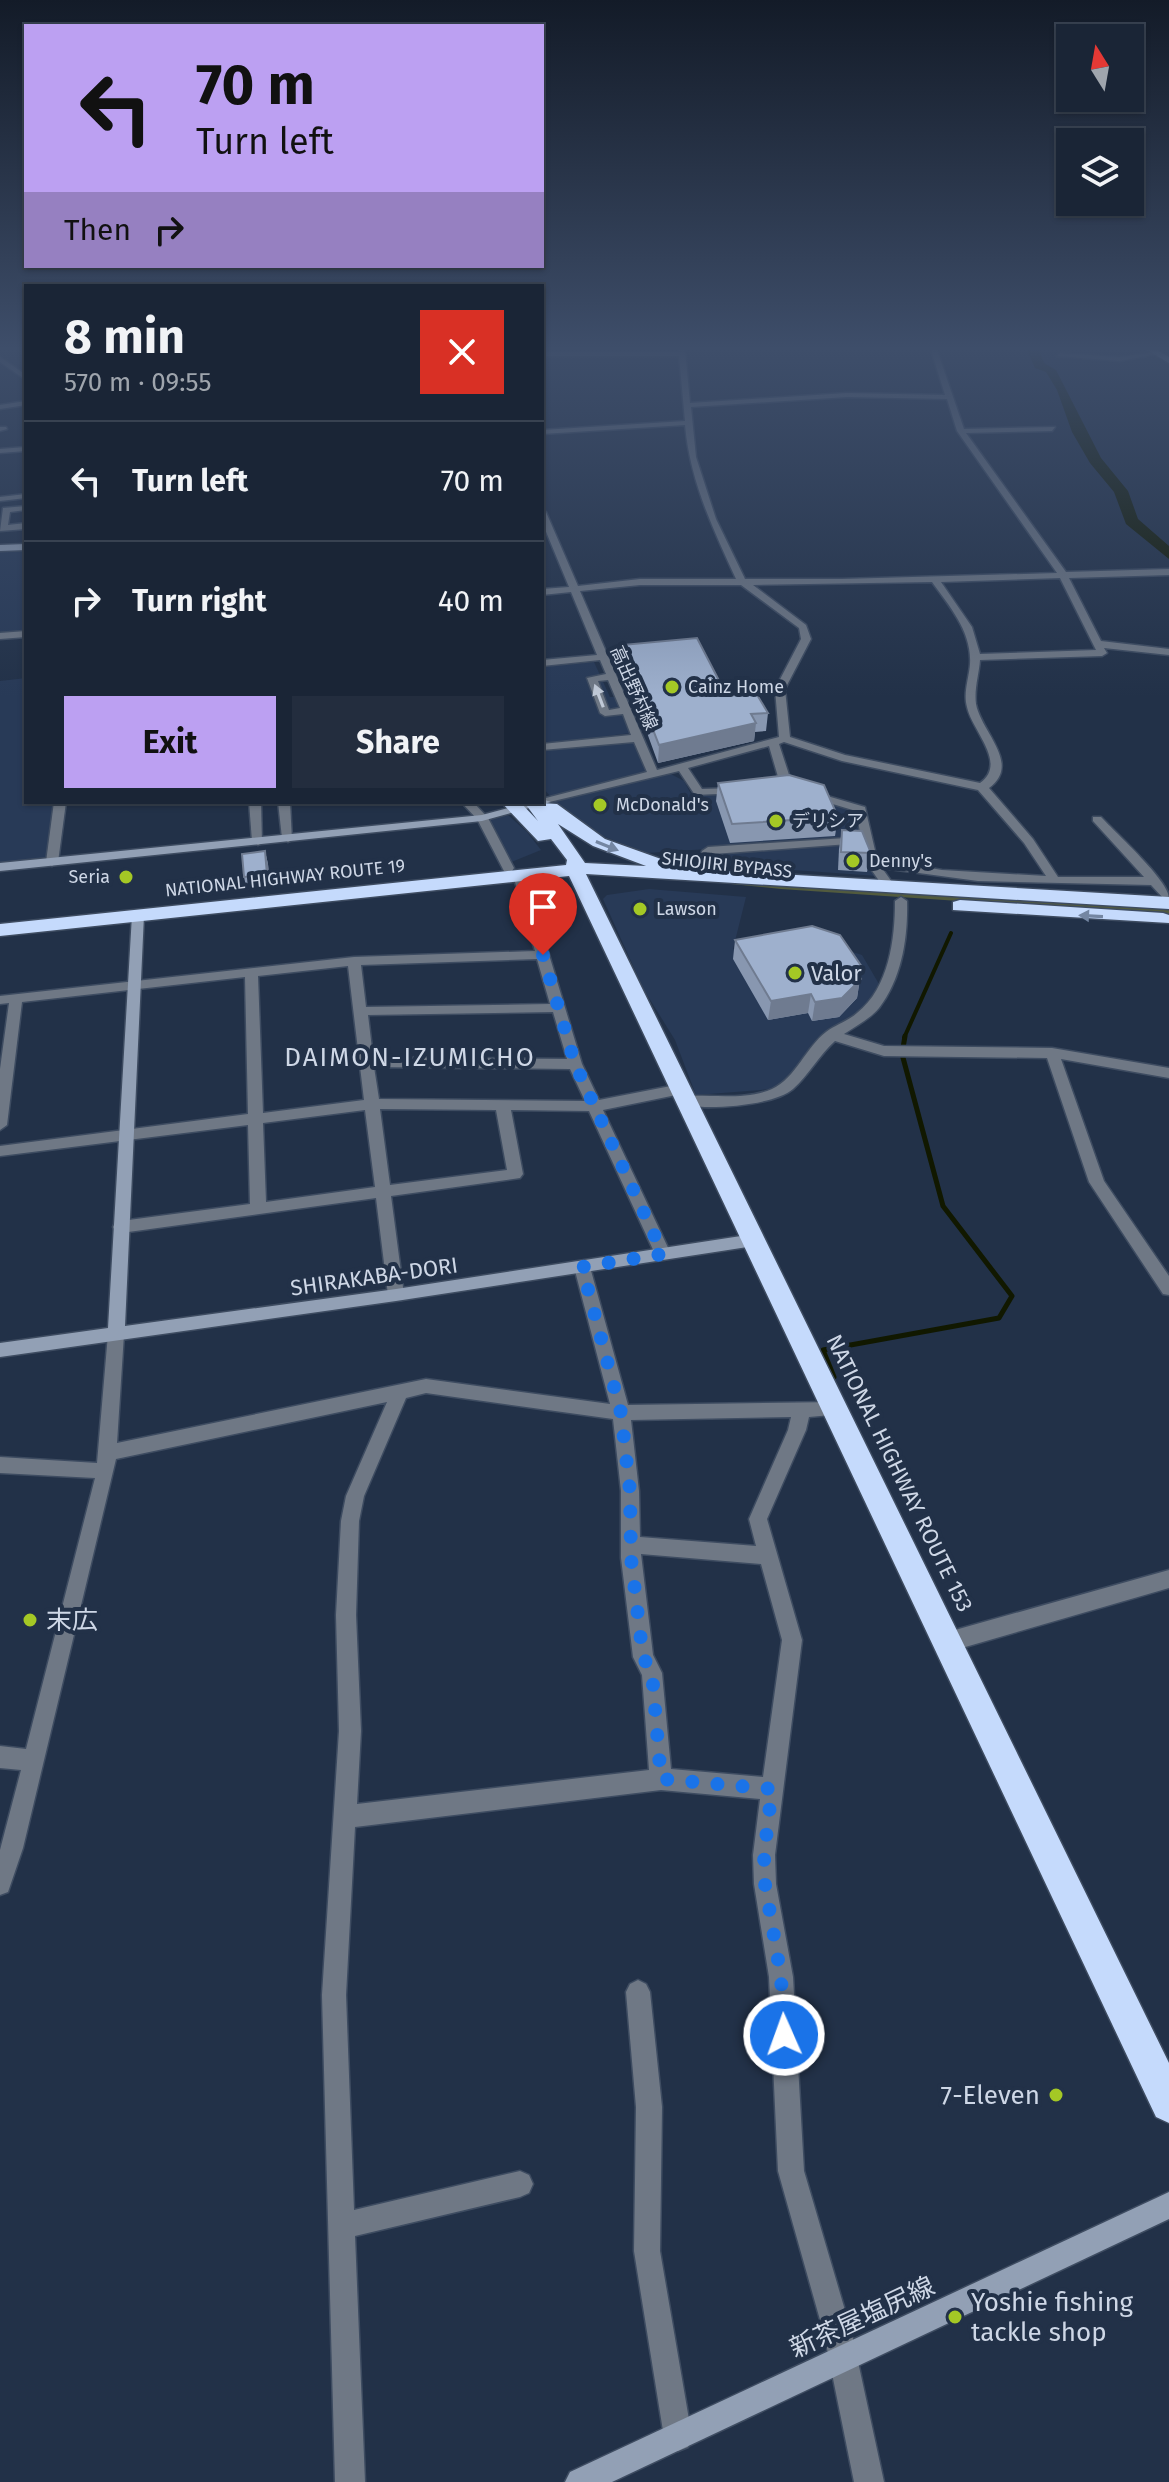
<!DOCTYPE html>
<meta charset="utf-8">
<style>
body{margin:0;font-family:"Fira Sans","Noto Sans JP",sans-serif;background:#232d3e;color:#f1f3f6;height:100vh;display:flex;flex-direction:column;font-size:30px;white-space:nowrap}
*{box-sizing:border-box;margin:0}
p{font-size:26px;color:#9fa5ad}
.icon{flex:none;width:44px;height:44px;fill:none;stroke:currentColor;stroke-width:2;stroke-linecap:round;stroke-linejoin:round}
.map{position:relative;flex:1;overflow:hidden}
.sheet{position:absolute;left:24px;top:284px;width:520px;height:520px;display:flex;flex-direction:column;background:#1a2536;border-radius:0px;box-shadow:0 2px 6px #0004,0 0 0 2px #384251}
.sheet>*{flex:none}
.guide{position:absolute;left:24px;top:24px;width:520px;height:244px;border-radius:0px;box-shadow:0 2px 6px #0004,0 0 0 2px #384251;background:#bca0f2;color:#111;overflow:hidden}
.needle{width:52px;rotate:349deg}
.fabs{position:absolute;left:1056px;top:24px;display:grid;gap:16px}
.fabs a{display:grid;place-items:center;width:88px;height:88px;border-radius:0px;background:#1a2536;box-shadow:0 2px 6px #0004,0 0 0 2px #384251;font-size:40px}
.pin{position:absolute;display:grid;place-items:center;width:68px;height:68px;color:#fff;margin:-82px -34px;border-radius:50% 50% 50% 0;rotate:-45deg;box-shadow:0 0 8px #0007}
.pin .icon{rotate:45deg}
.me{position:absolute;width:88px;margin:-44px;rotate:358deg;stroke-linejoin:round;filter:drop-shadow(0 0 6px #0008)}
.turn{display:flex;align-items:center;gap:28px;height:168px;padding:0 40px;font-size:36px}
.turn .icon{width:104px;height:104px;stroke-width:2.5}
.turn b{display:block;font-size:56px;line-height:68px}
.then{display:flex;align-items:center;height:76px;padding:0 40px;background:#0003;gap:16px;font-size:30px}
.round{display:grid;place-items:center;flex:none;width:84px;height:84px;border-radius:0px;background:#232d3e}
.summary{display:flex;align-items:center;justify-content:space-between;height:136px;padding:0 40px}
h1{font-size:48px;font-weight:700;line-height:60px}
.cta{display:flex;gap:16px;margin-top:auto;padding:16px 40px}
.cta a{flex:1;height:92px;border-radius:0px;background:#bca0f2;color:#111;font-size:32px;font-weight:700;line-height:92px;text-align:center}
.cta a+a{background:#232d3e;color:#f1f3f6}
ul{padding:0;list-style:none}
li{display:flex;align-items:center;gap:24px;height:120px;padding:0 40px;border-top:2px solid #384251}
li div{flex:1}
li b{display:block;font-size:30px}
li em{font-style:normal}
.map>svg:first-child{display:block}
.built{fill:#283a57}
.green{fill:#525b3e}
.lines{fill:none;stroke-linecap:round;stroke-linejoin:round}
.stream-far1{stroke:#111800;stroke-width:4}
.stream{stroke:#111800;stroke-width:5}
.river{fill:#111800;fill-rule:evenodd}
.street-casing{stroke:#3e4c61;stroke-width:3}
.secondary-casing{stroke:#3e4c61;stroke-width:3}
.primary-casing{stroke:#3e4c61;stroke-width:3}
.highway-casing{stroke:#3e4c61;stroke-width:3}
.street{fill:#6f7885;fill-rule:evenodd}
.secondary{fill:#92a0b5;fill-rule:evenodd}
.primary{fill:#adbeda;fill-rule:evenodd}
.highway{fill:#c5dafc;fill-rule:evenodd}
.wall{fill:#8897b0}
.shaded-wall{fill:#6f7b90}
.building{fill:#9eb0cd;stroke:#6f7b90;stroke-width:2}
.oneway{fill:#c0c9d7}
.oneway2{fill:#7486a2}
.route{stroke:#1a73e8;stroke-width:14;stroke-dasharray:0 25.2}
.poi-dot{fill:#a4c825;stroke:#223148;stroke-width:3}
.labels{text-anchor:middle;stroke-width:8;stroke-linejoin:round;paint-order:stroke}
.far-poi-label{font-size:18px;fill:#ced7e6;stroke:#223148;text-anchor:start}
.far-street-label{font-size:18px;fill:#ced7e6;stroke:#223148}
.poi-label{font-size:22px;fill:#ced7e6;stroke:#223148;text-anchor:start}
.street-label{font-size:22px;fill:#ced7e6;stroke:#223148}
.quarter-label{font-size:26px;letter-spacing:2px;fill:#ced7e6;stroke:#223148}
.near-poi-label{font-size:26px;fill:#ced7e6;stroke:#223148;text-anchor:start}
.near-street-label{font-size:26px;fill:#ced7e6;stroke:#223148}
</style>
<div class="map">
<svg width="1169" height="2482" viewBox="0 0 1169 2482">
<rect width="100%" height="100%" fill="#223148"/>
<!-- built -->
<g class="built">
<path d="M26,551V632L0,634V552Z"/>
<path d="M594,662L610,697H615L631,733L542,744V667Z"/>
<path d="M26,678V802H54L48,857L0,864V681Z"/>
<path d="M632,740L647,772L552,798L542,787V749Z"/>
<path d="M669,773L684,781L691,794L791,791L852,810L863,836L860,839L647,853L592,832L554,802Z"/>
<path d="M508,815L527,832L541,850L509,863L487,820Z"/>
<path d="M865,843L877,876L710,864L717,855L729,851Z"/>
<path d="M649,889L746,897L733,949L762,952L834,946L862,955L879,984L876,995L856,1017L810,1048L786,1082L773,1089L696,1095L675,1040L644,990L603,899L607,895Z"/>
</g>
<!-- green -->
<path class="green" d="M670,878L1169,907V915L781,889Z"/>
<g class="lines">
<!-- stream-far1 -->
<path class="stream-far1" d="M904,1038L951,933"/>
<!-- stream -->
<path class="stream" d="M834,1377L823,1350L999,1318L1012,1296L943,1206L902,1054L905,1036"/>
<!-- river -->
<path class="river" d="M1027,350H1039L1044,363L1056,370L1101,458L1128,491L1138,519L1169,546V559L1126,524L1114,492L1090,463L1072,432L1057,390L1046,372L1035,368Z"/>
<defs>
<g id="street">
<path d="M679,350H685L690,403L847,393L945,395L931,350H937L964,429L1055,427L1052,431L966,433L1066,572L1169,569V575L1069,578L1101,641L1169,649V655L1104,648L1107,653L1102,656L980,660C979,674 974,689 976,704C981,732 1022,764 989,788L1033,839L1058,877H1144L1093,821V817H1101C1116,833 1169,881 1169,898H1163L1151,885L978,881L882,868L894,885L888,889L884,888L866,862L862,843L713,854L708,873H700L698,870L702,851L708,847L861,837L856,811L806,796V792L810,791L865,807L877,859L942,870L1046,876L1024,843L978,790L842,761L784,742L779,744L793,787L791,789L781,787L769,746L688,768L702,789L736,788L742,791L740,793L695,795L679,771L541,804L539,802L542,799L647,772L634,742L542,750V744L631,735L623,714L605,716L600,713L587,678L606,674L600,660L542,666V660L597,655L571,592L542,595V589L569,587L542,522V510L546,512L578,586L640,579H736C713,529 690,481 685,425L542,434V430L685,421L679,356H542V352H679ZM847,397L947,399L957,431L1057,573L842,579H745L716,519L696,457L691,407ZM1060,578L1096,650L980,654L972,627L941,582ZM932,582C950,607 972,632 970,664C969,678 963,693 967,707C972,731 1008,763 980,783L845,755L790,737L785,689L811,639L806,625L753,585ZM640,585H741L799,628L801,639L775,689L779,737L657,770L580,591ZM608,680L620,708L609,710L598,681Z"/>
<path d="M1059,353L1120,357L1154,352L1157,354L1120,361L1057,356Z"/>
<path d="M0,357L26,375V380L0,362Z"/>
<path d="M26,401V405L0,409V405Z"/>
<path d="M0,427H6L7,429L0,431Z"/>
<path d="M26,447V451L0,453V449Z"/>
<path d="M26,494V498L0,501V497Z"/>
<path d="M26,506V510L10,512L8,525L26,523V529L0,531L3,508Z"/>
<path d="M26,631V637L0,639V633Z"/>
<path d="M54,802H66L58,862L52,866L46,862Z"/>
<path d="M249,802H261L262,843L258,845L252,841Z"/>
<path d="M278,802H290L292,840L288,842L282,838Z"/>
<path d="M461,802H473L488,818L514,868L512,871H504L477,819Z"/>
<path d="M519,871L525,875L582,1064L599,1100L681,1084L688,1089L681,1094L603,1110L671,1254L669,1258H657L655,1254L589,1111L511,1110L523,1174L520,1178L391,1196L404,1295L402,1300H390L388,1295L376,1198L121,1233L115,1231L113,1227L115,1223L121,1221L250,1204L248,1125L0,1156V1146L248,1114L245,977L22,1002L7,1125L0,1130V1069L9,1003L0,1004V996L354,957L535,951L513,875ZM537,959L550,1004L366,1007L361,965ZM348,966L364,1100L263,1113L258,976ZM553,1012L567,1059L373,1057L368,1015ZM374,1067L570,1069L585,1101L379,1099ZM380,1109L496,1110L507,1170L390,1185ZM365,1110L375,1187L266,1202L263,1123Z"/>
<path d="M901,897L907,901C908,937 902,978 879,1008C870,1019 856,1026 844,1034L884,1046L1052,1048L1169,1068V1078L1061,1059L1104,1181L1169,1276V1295L1163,1294L1089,1182L1047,1058L884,1056L835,1041C819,1055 809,1075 793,1089C773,1106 708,1110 682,1105L680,1101L687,1096C714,1095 747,1100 772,1089C796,1078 806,1047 826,1032C835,1025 848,1021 857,1013C889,988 895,939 895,901Z"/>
<path d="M582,1261L588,1263L590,1267L628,1405L836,1402L842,1404L845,1409L842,1414L809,1417L806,1430L767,1519L802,1640L775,1855L776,1884L793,1977L804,2171L852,2334L884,2482H854L824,2334L778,2171L769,1977L754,1884L753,1855L760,1799L661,1790L355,1827L346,1995L354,2210L520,2171L529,2175L533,2184L529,2193L520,2197L355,2236L365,2482H335L322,1995L339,1731L336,1615L341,1521L346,1496L387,1402L116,1459L23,1848L8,1892L0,1895V1850L21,1770L0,1768V1746L26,1749L95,1478L0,1473V1457L97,1463L108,1334L110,1329H122L124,1334L117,1443L426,1379L610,1404L574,1267L576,1263ZM426,1393L613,1419L621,1491V1558L633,1657L642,1675L649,1770L357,1804L361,1731L356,1615L359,1521L364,1496L406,1398ZM791,1417L788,1430L749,1519L756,1546L640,1537L639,1491L631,1420ZM641,1554L761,1564L782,1640L763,1777L671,1769L662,1673L653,1655Z"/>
<path d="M1169,1570V1588L948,1652L941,1649L938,1642L941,1635L948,1632Z"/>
<path d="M638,1980L646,1984L650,1992L662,2107L660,2251L692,2437L688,2447L678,2451L668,2447L664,2437L634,2251L636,2107L626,1992L630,1984Z"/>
</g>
<g id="secondary">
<path d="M26,544V550L0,551V545Z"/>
<path d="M542,799L551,802L482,821L0,871V863L482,815L531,802H542Z"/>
<path d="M138,911L144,915L125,1326L396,1289L754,1234L762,1240L754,1246L396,1301L0,1357V1343L108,1328L132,915Z"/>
<path d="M1169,2192V2219L612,2482H565L570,2472Z"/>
</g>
<path id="primary" d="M1147,350H1157L1169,357V363Z"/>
<g id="highway">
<path d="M501,802H520L538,821L524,802L557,804L605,839L661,859V867L1169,897V909L586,874L1169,2063V2123L1156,2117L569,876L0,936V924L566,865L567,860L551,839L538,841ZM558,824L593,846L646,866L585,863Z"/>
<path d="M960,900L1163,913L1169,915V923L953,910V902Z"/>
</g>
</defs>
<!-- street casing -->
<use href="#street" class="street-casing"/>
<!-- secondary casing -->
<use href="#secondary" class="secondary-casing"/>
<!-- primary casing -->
<use href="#primary" class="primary-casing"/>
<!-- highway casing -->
<use href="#highway" class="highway-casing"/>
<!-- street -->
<use href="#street" class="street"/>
<!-- secondary -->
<use href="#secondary" class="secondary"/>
<!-- primary -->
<use href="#primary" class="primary"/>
<!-- highway -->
<use href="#highway" class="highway"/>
</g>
<!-- wall -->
<g class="wall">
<path d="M622,645L727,696L768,713L766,731L755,732L754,741L658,763L642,719V708L622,663Z"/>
<path d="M718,783L838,817L835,836L730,843L716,801Z"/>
<path d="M842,830L871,853L867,872L838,870L839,849Z"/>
<path d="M265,851L268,864L270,887L247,890L244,877Z"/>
<path d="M735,940L860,978L857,998L839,1017L812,1021L808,1013L768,1020L733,959Z"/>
</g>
<!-- shaded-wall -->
<g class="shaded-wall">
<path d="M756,723L754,741L658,763L659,745Z"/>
<path d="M265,851L268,864L270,887L267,875Z"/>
<path d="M862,967L857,998L839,1017L812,1021L815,1002L854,969Z"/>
<path d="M811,994L808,1013L768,1020L771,1001Z"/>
</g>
<!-- building -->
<g class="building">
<path d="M697,638L727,696L756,693L768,713L751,714L756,723L659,745L642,701H648L622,645Z"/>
<path d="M789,775L824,785L838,817L732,824L718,783Z"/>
<path d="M842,830L862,831L871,853L841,852Z"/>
<path d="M265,851L267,875L244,877L242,854Z"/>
<path d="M812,926L840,935L862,967L854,969L861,979L842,998L815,1002L811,994L771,1001L735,940Z"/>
</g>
<!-- one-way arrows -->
<defs><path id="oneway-solid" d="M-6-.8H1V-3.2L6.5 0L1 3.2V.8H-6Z" transform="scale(2)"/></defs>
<use class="oneway" href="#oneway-solid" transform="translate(599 696) rotate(-111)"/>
<g class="oneway2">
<use href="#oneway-solid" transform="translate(607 846) rotate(22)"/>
<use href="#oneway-solid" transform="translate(1091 916) rotate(-177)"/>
</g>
<!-- sky -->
<linearGradient id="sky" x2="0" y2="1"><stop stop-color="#131b28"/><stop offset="0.5" stop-color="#3e4e6a"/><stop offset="1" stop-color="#3e4e6a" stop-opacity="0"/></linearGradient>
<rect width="1169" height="697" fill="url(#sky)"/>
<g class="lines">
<!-- route -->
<path class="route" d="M543,955L575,1064L663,1254L582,1267L621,1413L630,1491L631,1558L643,1657L652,1673L661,1779L772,1789L764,1855L765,1884L781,1977L784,2035"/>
</g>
<!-- markers -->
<g class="poi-dot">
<circle cx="672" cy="687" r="8"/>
<circle cx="600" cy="805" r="8"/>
<circle cx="776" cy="821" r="8"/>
<circle cx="853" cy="861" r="8"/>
<circle cx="126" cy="877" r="8"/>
<circle cx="640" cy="909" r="8"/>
<circle cx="795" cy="973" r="8"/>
<circle cx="30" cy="1620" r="8"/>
<circle cx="1056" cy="2095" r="8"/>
<circle cx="955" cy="2317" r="8"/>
</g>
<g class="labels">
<!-- far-poi labels -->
<g class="far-poi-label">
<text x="688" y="693">Cainz Home</text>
<text x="616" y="811">McDonald's</text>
<text x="792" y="827">デリシア</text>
<text x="869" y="867">Denny's</text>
<text x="110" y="883" text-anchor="end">Seria</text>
<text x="656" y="915">Lawson</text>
</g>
<!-- far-street labels -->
<g class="far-street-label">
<text transform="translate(634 688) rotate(66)" y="6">高出野村線</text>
<text transform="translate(727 865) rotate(6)" y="6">SHIOJIRI BYPASS</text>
<text transform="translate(285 878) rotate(-6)" y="6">NATIONAL HIGHWAY ROUTE 19</text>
</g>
<!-- poi labels -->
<g class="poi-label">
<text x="811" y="981">Valor</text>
</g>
<!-- street labels -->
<g class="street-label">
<text transform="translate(374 1276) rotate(-8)" y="8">SHIRAKABA-DORI</text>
<text transform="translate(900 1473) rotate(64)" y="8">NATIONAL HIGHWAY ROUTE 153</text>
</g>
<!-- quarter labels -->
<g class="quarter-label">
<text x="410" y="1066">DAIMON-IZUMICHO</text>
</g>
<!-- near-poi labels -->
<g class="near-poi-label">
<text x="46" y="1629">末広</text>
<text x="1040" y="2104" text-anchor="end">7-Eleven</text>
<text x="971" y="2311">Yoshie fishing<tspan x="971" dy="30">tackle shop</tspan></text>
</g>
<!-- near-street labels -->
<g class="near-street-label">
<text transform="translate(862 2317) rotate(-25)" y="9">新茶屋塩尻線</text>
</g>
</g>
</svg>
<div class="fabs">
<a><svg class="needle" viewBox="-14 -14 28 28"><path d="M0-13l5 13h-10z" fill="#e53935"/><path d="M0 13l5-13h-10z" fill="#9fa5ad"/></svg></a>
<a><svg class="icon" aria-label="layers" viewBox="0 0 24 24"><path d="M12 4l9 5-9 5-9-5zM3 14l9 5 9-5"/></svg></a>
</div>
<div class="pin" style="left:543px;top:955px;background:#d93025"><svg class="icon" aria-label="arrive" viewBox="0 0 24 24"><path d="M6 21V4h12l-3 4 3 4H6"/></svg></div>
<svg class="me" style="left:784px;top:2035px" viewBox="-20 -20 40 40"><circle r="17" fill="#1a73e8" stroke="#fff" stroke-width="3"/><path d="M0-11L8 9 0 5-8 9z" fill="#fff"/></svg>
<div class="guide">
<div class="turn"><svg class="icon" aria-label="left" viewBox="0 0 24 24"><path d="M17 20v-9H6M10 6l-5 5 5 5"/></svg><div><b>70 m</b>Turn left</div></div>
<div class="then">Then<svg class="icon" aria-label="right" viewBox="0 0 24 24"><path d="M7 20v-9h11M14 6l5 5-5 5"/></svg></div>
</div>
<section class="sheet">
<div class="summary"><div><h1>8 min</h1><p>570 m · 09:55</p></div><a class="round" style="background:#d93025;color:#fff"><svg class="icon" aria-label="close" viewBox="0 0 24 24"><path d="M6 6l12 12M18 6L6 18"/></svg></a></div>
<ul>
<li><svg class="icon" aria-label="left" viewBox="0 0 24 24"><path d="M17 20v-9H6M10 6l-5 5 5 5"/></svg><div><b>Turn left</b></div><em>70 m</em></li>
<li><svg class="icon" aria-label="right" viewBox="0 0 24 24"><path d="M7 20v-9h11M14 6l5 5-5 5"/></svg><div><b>Turn right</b></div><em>40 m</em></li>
</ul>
<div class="cta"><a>Exit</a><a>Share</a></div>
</section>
</div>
